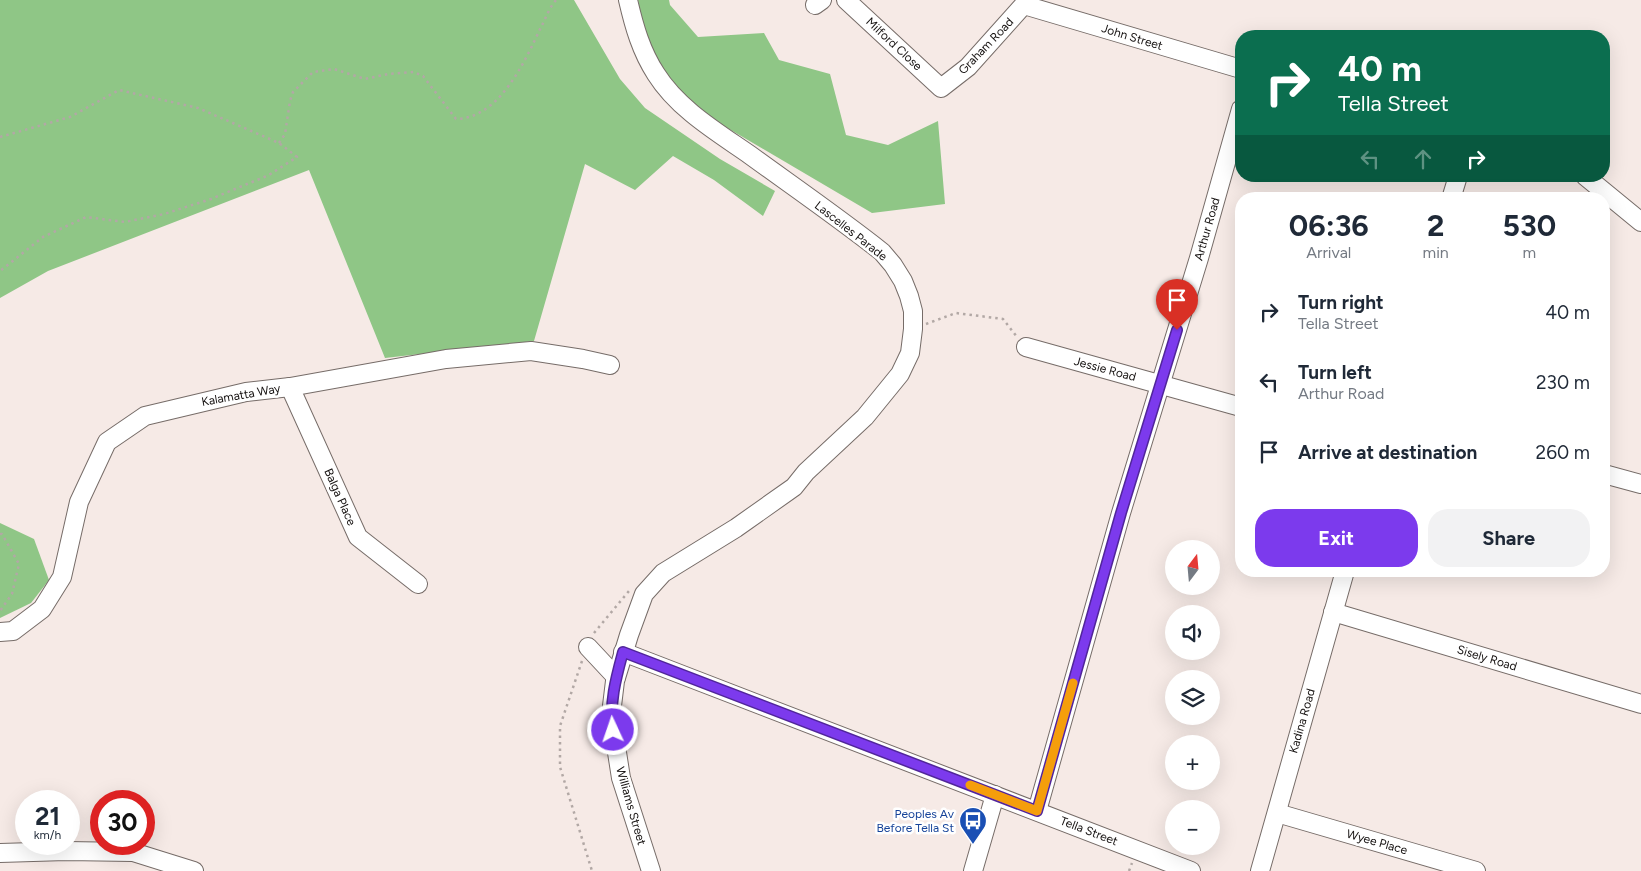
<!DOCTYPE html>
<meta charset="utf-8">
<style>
body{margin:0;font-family:Figtree,sans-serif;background:#f2f2f3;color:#1f2937;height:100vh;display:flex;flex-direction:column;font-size:19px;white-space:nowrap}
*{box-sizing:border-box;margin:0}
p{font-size:16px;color:#747a83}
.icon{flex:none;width:28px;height:28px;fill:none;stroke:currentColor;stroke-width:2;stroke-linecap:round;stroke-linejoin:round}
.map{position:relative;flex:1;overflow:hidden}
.side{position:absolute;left:1235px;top:192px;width:375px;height:385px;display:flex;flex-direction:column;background:#fff;border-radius:20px;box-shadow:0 5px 20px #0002}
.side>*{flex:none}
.banner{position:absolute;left:1235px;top:30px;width:375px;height:152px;border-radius:20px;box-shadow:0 5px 20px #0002;background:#0b6e4f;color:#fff;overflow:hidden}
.needle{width:32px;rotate:16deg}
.tools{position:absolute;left:1165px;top:540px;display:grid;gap:10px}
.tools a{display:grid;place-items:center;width:55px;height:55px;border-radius:50%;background:#fff;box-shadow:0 5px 20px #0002;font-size:25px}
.speed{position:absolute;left:15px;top:790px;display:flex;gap:10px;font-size:25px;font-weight:700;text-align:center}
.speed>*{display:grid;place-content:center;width:65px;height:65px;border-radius:50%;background:#fff;box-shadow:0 5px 20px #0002;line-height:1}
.speed small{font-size:12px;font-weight:400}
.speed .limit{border:8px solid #d22;background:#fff;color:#111}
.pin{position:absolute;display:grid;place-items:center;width:42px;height:42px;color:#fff;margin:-51px -21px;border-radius:50% 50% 50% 0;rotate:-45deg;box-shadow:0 0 5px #0007}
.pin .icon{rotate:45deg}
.me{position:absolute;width:55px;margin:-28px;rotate:357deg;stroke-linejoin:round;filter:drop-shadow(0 0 4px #0008)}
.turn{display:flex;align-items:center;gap:18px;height:105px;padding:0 20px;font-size:22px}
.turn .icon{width:65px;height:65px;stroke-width:2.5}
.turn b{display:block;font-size:35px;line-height:42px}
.lanes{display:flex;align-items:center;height:48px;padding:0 20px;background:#0003;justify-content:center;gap:25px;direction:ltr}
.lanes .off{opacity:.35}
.eta{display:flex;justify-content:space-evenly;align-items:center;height:85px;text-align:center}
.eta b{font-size:30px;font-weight:700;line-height:35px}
.action{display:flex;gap:10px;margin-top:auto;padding:10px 20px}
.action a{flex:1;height:58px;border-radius:20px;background:#7c3aed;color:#fff;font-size:20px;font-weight:700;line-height:58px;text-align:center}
.action a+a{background:#f2f2f3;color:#1f2937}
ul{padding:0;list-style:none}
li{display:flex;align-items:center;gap:15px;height:70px;padding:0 20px}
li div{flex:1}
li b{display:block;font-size:19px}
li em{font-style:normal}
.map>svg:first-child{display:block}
.forest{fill:#8fc686}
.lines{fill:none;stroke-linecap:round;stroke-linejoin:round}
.minor-casing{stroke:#766c68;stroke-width:20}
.path{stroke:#b2a8a5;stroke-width:2.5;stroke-dasharray:2.5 4;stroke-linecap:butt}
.minor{stroke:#fff;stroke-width:18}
.route-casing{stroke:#51269a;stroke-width:12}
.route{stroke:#7c3aed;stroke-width:9}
.slow{stroke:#f59e0b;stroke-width:9}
.labels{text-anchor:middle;stroke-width:5;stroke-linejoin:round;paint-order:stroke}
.street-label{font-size:12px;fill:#151110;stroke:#fff}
.transit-label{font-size:12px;fill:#164399;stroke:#fff;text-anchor:end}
</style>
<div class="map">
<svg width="1641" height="871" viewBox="0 0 1641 871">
<rect width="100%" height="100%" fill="#f6eae6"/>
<!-- forest -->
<g class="forest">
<path d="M0,0H574L620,79L645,108L720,159L775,191L763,216L714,180L673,156L635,190L585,164L534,341L385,358L309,170L48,271L0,298Z"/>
<path d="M638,0H669L670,5L698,37L764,33L779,60L830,74L846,135L888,145L938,121L945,204L872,213L695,109L646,50Z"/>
<path d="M0,523L34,539L49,580L31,603L0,618Z"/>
</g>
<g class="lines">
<defs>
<g id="minor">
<path d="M628,0C634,26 641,51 656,74C678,109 717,132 750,155C794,187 839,218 882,252L893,265L903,281L909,296L913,311V329L910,353L900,374L865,417L806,472L794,487L736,528L663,573L644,594L629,635L615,681L611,714L621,778L651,871"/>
<path d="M846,0L941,88L968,67L1028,0"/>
<path d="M815,5L822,0"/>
<path d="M1024,5L1241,69"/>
<path d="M1585,176L1641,222"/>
<path d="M1451,199L1458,176"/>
<path d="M1026,347L1241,407"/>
<path d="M290,387L358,537L418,584"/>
<path d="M1604,474L1641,484"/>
<path d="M1333,612L1641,704"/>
<path d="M0,632L13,631L42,609L62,577L79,502L107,442L145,416L246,392L290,387L446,359L531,351L583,359L610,365"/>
<path d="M588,647L616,677"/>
<path d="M623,652L1191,871"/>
<path d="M1037,811L1121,513L1199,258L1241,109"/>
<path d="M1277,813L1476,871"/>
<path d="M0,853L66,851L133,852L194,871"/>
<path d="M973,871L995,795"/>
<path d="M1260,871L1345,571"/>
</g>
</defs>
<!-- minor casing -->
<use href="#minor" class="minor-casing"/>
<!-- path -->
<g class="path">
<path d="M0,137L70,117L119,90L198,108L279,143L297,157L269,175L211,199L164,214L125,222L86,217L43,237L0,271"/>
<path d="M279,143L285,134L290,101L293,92L313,72L334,69L365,79L388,74L414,72L423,76L456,119C500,118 525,61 541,27C546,18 549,8 556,0"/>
<path d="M926,324L956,313L1003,319L1017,337"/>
<path d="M0,534H2L19,564L12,594L0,611"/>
<path d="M594,633L629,591"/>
<path d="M582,661L560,726V767L592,871"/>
<path d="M1129,871L1132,863"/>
</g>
<!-- minor -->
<use href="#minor" class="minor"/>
</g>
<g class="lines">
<defs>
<path id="route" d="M613,730C609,703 616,678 623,652L1037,811L1121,513L1177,330"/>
</defs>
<!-- route casing -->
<use href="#route" class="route-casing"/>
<!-- route -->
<use href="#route" class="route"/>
<!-- slow -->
<path class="slow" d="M970,785L1037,811L1073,683"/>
</g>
<!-- icons -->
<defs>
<symbol id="bus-pin" viewBox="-11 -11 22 30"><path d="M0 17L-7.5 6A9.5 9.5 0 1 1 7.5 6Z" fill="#1a4fb4" stroke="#fff"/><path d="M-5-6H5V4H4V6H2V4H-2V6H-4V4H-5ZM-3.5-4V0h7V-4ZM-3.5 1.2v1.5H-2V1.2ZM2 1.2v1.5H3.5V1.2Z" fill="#fff"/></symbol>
</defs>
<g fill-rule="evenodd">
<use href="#bus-pin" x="957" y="805" width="32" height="43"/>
</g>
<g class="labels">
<!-- street labels -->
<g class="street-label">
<text transform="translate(1132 37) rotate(17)" y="4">John Street</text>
<text transform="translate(894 44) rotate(43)" y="4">Milford Close</text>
<text transform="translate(986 46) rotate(-46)" y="4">Graham Road</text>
<text transform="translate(1207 229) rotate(-74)" y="4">Arthur Road</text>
<text transform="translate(851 231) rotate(38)" y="4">Lascelles Parade</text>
<text transform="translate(1105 369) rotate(15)" y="4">Jessie Road</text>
<text transform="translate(241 395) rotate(-10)" y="4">Kalamatta Way</text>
<text transform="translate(340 497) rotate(66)" y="4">Balga Place</text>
<text transform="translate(1487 658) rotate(17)" y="4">Sisely Road</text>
<text transform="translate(1302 721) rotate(-74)" y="4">Kadina Road</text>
<text transform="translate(631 806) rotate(74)" y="4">Williams Street</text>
<text transform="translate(1089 831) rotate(21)" y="4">Tella Street</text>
<text transform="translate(1377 842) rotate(16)" y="4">Wyee Place</text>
</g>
<!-- transit labels -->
<g class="transit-label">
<text x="954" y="818">Peoples Av<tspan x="954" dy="14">Before Tella St</tspan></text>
</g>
</g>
</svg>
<div class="tools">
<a><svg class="needle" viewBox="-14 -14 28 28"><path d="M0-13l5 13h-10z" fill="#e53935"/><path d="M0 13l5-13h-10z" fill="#747a83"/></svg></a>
<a><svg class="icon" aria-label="sound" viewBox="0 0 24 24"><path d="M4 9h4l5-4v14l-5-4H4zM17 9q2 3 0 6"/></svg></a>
<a><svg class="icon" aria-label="layers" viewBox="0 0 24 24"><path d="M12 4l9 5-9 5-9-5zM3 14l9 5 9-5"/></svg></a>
<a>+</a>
<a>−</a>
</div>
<div class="speed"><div>21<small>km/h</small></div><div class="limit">30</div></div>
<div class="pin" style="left:1177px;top:330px;background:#d93025"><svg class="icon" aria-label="arrive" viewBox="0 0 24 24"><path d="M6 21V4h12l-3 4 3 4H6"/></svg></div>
<svg class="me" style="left:613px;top:730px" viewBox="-20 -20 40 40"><circle r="17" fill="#7c3aed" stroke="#fff" stroke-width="3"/><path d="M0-11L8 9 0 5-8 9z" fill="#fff"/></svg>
<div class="banner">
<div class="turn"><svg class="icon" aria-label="right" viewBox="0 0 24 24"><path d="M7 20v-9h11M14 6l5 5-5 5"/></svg><div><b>40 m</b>Tella Street</div></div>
<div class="lanes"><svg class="icon off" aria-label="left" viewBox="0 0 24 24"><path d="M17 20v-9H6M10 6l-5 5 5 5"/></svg><svg class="icon off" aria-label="ahead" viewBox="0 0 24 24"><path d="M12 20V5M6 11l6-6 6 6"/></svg><svg class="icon" aria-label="right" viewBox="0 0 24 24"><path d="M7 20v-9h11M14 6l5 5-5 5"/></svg></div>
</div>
<section class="side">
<div class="eta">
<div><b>06:36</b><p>Arrival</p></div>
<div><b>2</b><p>min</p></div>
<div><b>530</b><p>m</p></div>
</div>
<ul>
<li><svg class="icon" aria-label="right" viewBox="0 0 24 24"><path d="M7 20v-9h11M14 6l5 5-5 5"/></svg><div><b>Turn right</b><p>Tella Street</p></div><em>40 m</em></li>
<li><svg class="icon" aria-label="left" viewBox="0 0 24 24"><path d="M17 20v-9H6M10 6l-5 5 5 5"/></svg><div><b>Turn left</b><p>Arthur Road</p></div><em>230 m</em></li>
<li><svg class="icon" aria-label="arrive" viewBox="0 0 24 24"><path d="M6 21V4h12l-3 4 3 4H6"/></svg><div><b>Arrive at destination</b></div><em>260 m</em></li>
</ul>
<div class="action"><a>Exit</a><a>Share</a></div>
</section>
</div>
